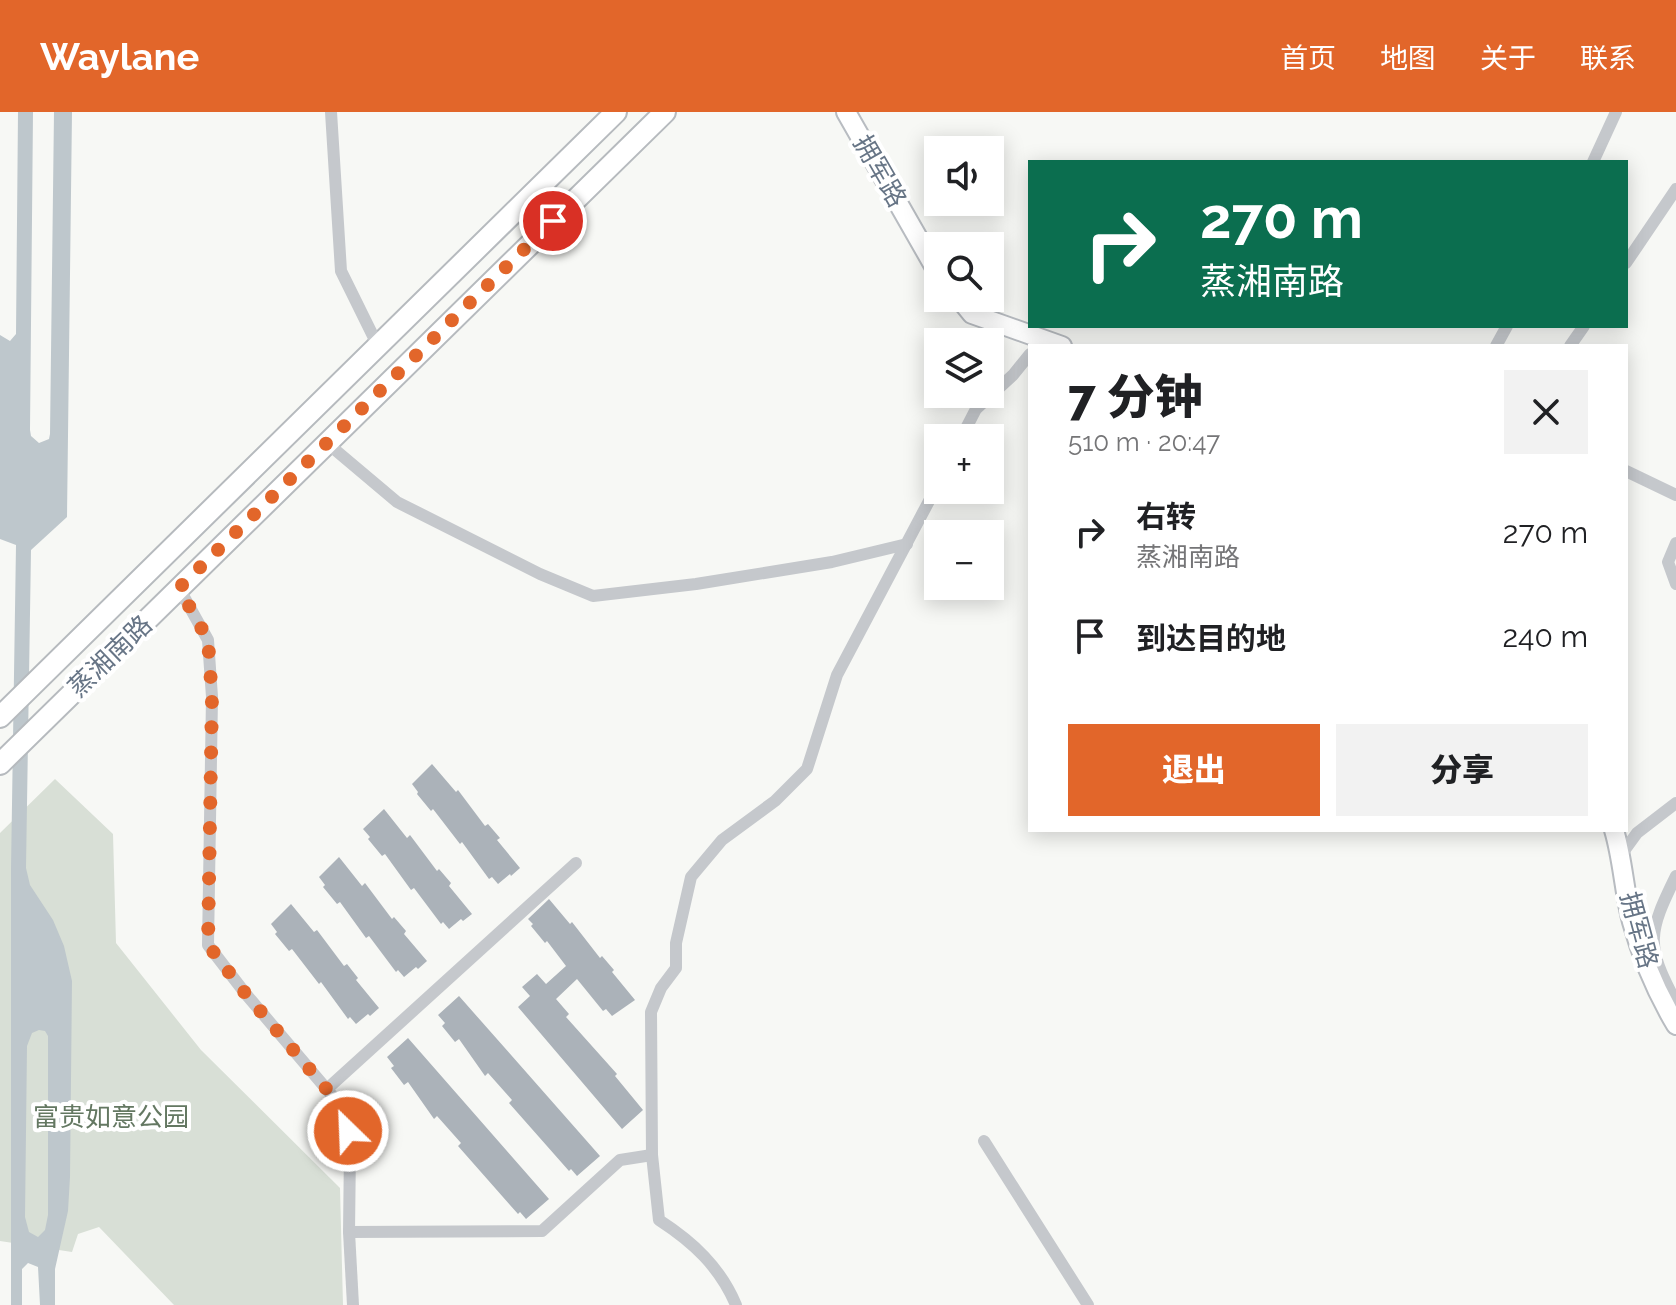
<!DOCTYPE html>
<html lang="zh">
<meta charset="utf-8">
<style>
body{margin:0;font-family:Raleway,"Noto Sans SC",sans-serif;background:#f2f2f2;color:#202124;height:100vh;display:flex;flex-direction:column;font-size:30px;white-space:nowrap}
*{box-sizing:border-box;margin:0}
p{font-size:26px;color:#757577}
.icon{flex:none;width:44px;height:44px;fill:none;stroke:currentColor;stroke-width:2;stroke-linecap:round;stroke-linejoin:round}
.map{position:relative;flex:1;overflow:hidden}
.drawer{position:absolute;left:1028px;top:232px;width:600px;height:488px;display:flex;flex-direction:column;background:#fff;border-radius:0px;box-shadow:0 4px 20px #0003}
.drawer>*{flex:none}
.guide{position:absolute;left:1028px;top:48px;width:600px;height:168px;border-radius:0px;box-shadow:0 4px 20px #0003;background:#0b6e4f;color:#fff;overflow:hidden}
.fabs{position:absolute;left:924px;top:24px;display:grid;gap:16px}
.fabs a{display:grid;place-items:center;width:80px;height:80px;border-radius:0px;background:#fff;box-shadow:0 4px 20px #0003;font-size:40px}
.pin{position:absolute;display:grid;place-items:center;width:68px;height:68px;color:#fff;margin:-34px;border:4px solid #fff;border-radius:50%;box-shadow:0 2px 8px #0007}
.me{position:absolute;width:88px;margin:-44px;rotate:336deg;stroke-linejoin:round;filter:drop-shadow(0 0 6px #0008)}
.turn{display:flex;align-items:center;gap:28px;height:168px;padding:0 40px;font-size:36px}
.turn .icon{width:104px;height:104px;stroke-width:2.5}
.turn b{display:block;font-size:56px;line-height:68px}
.round{display:grid;place-items:center;flex:none;width:84px;height:84px;border-radius:0px;background:#f2f2f2}
.summary{display:flex;align-items:center;justify-content:space-between;height:136px;padding:0 40px}
h1{font-size:48px;font-weight:800;line-height:60px}
.action{display:flex;gap:16px;margin-top:auto;padding:16px 40px}
.action a{flex:1;height:92px;border-radius:0px;background:#e2662a;color:#fff;font-size:32px;font-weight:800;line-height:92px;text-align:center}
.action a+a{background:#f2f2f2;color:#202124}
ul{padding:0;list-style:none}
li{display:flex;align-items:center;gap:24px;height:104px;padding:0 40px}
li div{flex:1}
li b{display:block;font-size:30px}
li em{font-style:normal}
header{display:flex;align-items:center;gap:48px;box-sizing:border-box;height:112px;padding:0 40px;background:#e2662a;color:#fff}
header strong{font-size:38px}
nav{display:flex;gap:44px;margin-inline-start:auto;font-size:28px}
.map>svg:first-child{display:block}
.green{fill:#d8dfd6}
.water{fill:#bec7cc;fill-rule:evenodd}
.building{fill:#abb2b9}
.lines{fill:none;stroke-linecap:round;stroke-linejoin:round}
.secondary-casing{stroke:#b8bcc1;stroke-width:22}
.primary-casing{stroke:#b6babe;stroke-width:24}
.street{stroke:#c5c8cc;stroke-width:12}
.secondary{stroke:#fff;stroke-width:18}
.primary{stroke:#fff;stroke-width:20}
.route{stroke:#e2662a;stroke-width:14;stroke-dasharray:0 25.2}
.labels{text-anchor:middle;stroke-width:8;stroke-linejoin:round;paint-order:stroke}
.street-label{font-size:26px;fill:#677586;stroke:#fff}
.park-label{font-size:26px;fill:#647862;stroke:#fff}
</style>
<header>
<strong>Waylane</strong>
<nav><a>首页</a><a>地图</a><a>关于</a><a>联系</a></nav>
</header>
<div class="map">
<svg width="1676" height="1193" viewBox="0 0 1676 1193">
<rect width="100%" height="100%" fill="#f7f8f5"/>
<!-- green -->
<path class="green" d="M55,667L113,722L116,831L201,938L340,1076L343,1193H174L99,1115L78,1122L72,1140L0,1129V721Z"/>
<!-- water -->
<path class="water" d="M18,0H33L30,318L31,324L39,331L49,327L50,322L54,0H72L67,405L31,438L26,756L30,773L53,808L64,834L72,869L70,1065L68,1099L55,1157V1193H40L38,1155L28,1151L22,1157V1193H11V757L16,433L0,427V223L10,229L16,222ZM39,918L45,919L48,924V1103L45,1118L38,1125L29,1120L25,1105L27,934L32,921Z"/>
<!-- building -->
<g class="building">
<path d="M432,652L456,680L458,678L485,714L488,712L500,726L497,728L520,756L511,764L510,762L498,772L492,765L489,767L462,730L460,732L433,697L431,699L417,682L418,680L412,672Z"/>
<path d="M384,697L407,726L410,723L437,759L439,757L451,771L449,774L472,802L463,809L461,807L449,817L443,810L441,812L414,776L411,778L385,742L382,744L368,727L370,725L363,717Z"/>
<path d="M339,745L362,774L365,771L392,807L394,805L406,819L404,822L427,849L418,857L416,855L404,865L398,858L396,860L369,824L366,826L340,790L337,792L323,775L325,773L319,765Z"/>
<path d="M549,787L570,812L572,810L600,846L602,844L614,858L612,860L635,888L612,904L606,897L603,899L577,867L556,887L569,902L566,905L617,962L615,964L643,998L622,1017L518,895L530,884L522,875L537,862L546,872L566,854L547,829L545,831L531,814L533,812L528,807Z"/>
<path d="M291,792L314,820L317,818L344,854L347,852L358,866L356,868L379,896L370,904L368,902L356,912L350,905L348,907L321,870L319,872L292,837L289,839L275,822L277,820L271,812Z"/>
<path d="M459,884L600,1044L577,1064L571,1057L569,1059L509,991L512,988L488,961L485,964L459,927L455,930L442,914L445,911L438,903Z"/>
<path d="M408,926L549,1087L526,1107L520,1100L518,1102L458,1034L461,1031L437,1004L434,1007L408,970L404,973L391,956L394,954L387,945Z"/>
</g>
<g class="lines">
<defs>
<g id="secondary">
<path d="M846,0L938,161"/>
<path d="M959,186L972,202L1062,234"/>
<path d="M1614,718C1623,748 1624,780 1632,810C1642,846 1657,881 1676,913"/>
</g>
<g id="primary">
<path d="M0,605L616,0"/>
<path d="M0,652L665,0"/>
</g>
</defs>
<!-- secondary casing -->
<use href="#secondary" class="secondary-casing"/>
<!-- primary casing -->
<use href="#primary" class="primary-casing"/>
<!-- street -->
<g class="street">
<path d="M331,0L341,159L378,234"/>
<path d="M1593,50L1616,0"/>
<path d="M1626,151L1676,77"/>
<path d="M1496,234L1507,214"/>
<path d="M1570,234L1584,214"/>
<path d="M961,326L976,297L1013,263L1030,242"/>
<path d="M327,331L397,390L540,462L593,484L696,472L832,450L907,432"/>
<path d="M1626,359L1676,383"/>
<path d="M1676,431L1668,450L1676,472"/>
<path d="M179,476L208,528L212,585L208,833L245,881L346,1000L350,1037L349,1120L542,1119L620,1048L652,1043"/>
<path d="M1621,743L1637,721L1676,691"/>
<path d="M1676,764C1648,821 1645,833 1676,890"/>
<path d="M327,977L576,751"/>
<path d="M984,1029L1088,1193"/>
<path d="M349,1120L353,1193"/>
<path d="M736,1193C720,1155 693,1130 659,1108L652,1043L651,900L661,876L676,856V831L691,765L722,728L775,689L807,657L837,563L938,372"/>
</g>
<!-- secondary -->
<use href="#secondary" class="secondary"/>
<!-- primary -->
<use href="#primary" class="primary"/>
</g>
<g class="lines">
<!-- route -->
<path class="route" d="M348,1019L346,1000L245,881L208,833L212,585L208,528L179,476L553,109"/>
</g>
<g class="labels">
<!-- street labels -->
<g class="street-label">
<text transform="translate(880 59) rotate(60)" y="9">拥军路</text>
<text transform="translate(110 544) rotate(-44)" y="9">蒸湘南路</text>
<text transform="translate(1639 818) rotate(75)" y="9">拥军路</text>
</g>
<!-- park labels -->
<g class="park-label">
<text x="111" y="1014">富贵如意公园</text>
</g>
</g>
</svg>
<div class="fabs">
<a><svg class="icon" aria-label="sound" viewBox="0 0 24 24"><path d="M4 9h4l5-4v14l-5-4H4zM17 9q2 3 0 6"/></svg></a>
<a><svg class="icon" aria-label="search" viewBox="0 0 24 24"><circle cx="10" cy="10" r="6"/><path d="M15 15l6 6"/></svg></a>
<a><svg class="icon" aria-label="layers" viewBox="0 0 24 24"><path d="M12 4l9 5-9 5-9-5zM3 14l9 5 9-5"/></svg></a>
<a>+</a>
<a>−</a>
</div>
<div class="pin" style="left:553px;top:109px;background:#d93025"><svg class="icon" aria-label="arrive" viewBox="0 0 24 24"><path d="M6 21V4h12l-3 4 3 4H6"/></svg></div>
<svg class="me" style="left:348px;top:1019px" viewBox="-20 -20 40 40"><circle r="17" fill="#e2662a" stroke="#fff" stroke-width="3"/><path d="M0-11L8 9 0 5-8 9z" fill="#fff"/></svg>
<div class="guide">
<div class="turn"><svg class="icon" aria-label="right" viewBox="0 0 24 24"><path d="M7 20v-9h11M14 6l5 5-5 5"/></svg><div><b>270 m</b>蒸湘南路</div></div>
</div>
<section class="drawer">
<div class="summary"><div><h1>7 分钟</h1><p>510 m · 20:47</p></div><a class="round"><svg class="icon" aria-label="close" viewBox="0 0 24 24"><path d="M6 6l12 12M18 6L6 18"/></svg></a></div>
<ul>
<li><svg class="icon" aria-label="right" viewBox="0 0 24 24"><path d="M7 20v-9h11M14 6l5 5-5 5"/></svg><div><b>右转</b><p>蒸湘南路</p></div><em>270 m</em></li>
<li><svg class="icon" aria-label="arrive" viewBox="0 0 24 24"><path d="M6 21V4h12l-3 4 3 4H6"/></svg><div><b>到达目的地</b></div><em>240 m</em></li>
</ul>
<div class="action"><a>退出</a><a>分享</a></div>
</section>
</div>
